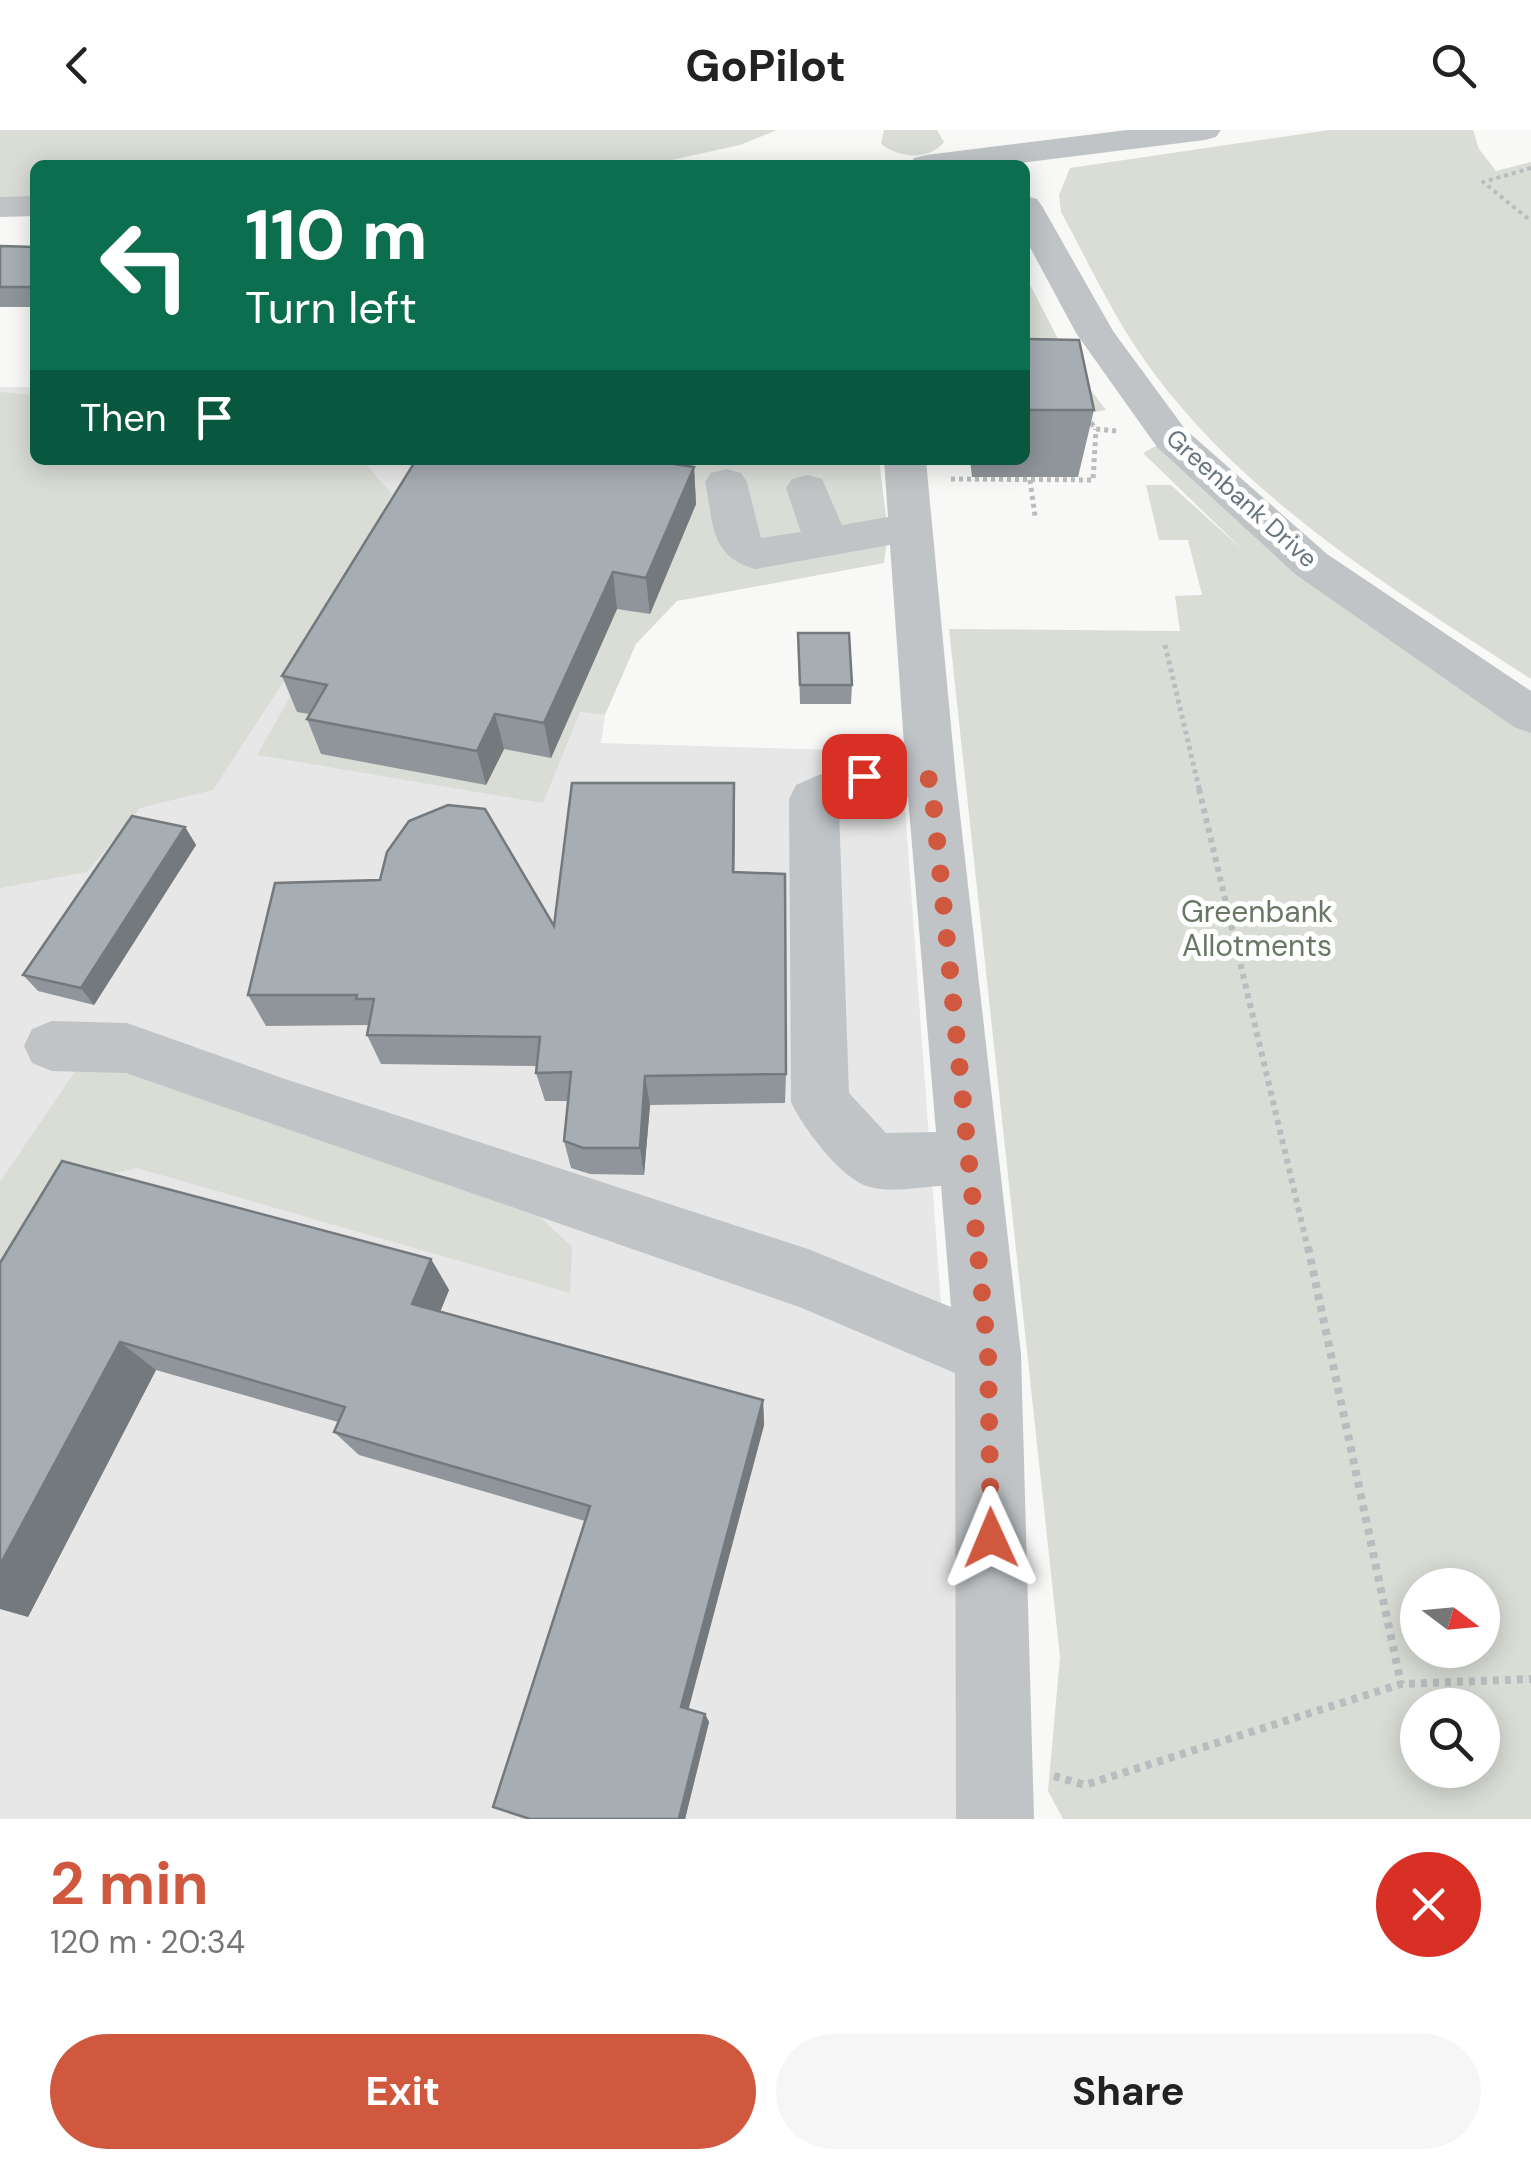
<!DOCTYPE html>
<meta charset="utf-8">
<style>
body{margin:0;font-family:"DM Sans",sans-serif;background:#f6f6f6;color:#222;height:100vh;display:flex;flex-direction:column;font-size:38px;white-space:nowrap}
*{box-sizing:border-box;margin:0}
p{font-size:32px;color:#767676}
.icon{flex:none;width:55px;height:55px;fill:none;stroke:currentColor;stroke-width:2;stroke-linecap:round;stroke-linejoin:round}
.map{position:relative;height:1689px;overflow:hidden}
.side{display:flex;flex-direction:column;background:#fff;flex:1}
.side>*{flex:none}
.banner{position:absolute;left:30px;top:30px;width:1000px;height:305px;border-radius:15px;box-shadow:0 5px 25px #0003;background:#0b6e4f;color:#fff;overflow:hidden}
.needle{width:65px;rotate:106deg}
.controls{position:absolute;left:1400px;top:1438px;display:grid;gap:20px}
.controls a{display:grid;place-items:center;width:100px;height:100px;border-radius:50%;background:#fff;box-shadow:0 5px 25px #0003;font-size:50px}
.pin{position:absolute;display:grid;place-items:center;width:85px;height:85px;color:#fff;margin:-42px;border-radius:20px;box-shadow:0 5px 15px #0006}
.me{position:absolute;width:110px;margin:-55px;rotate:359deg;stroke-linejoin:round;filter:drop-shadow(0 0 8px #0008)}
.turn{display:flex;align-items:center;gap:35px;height:210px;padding:0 50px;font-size:45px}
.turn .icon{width:130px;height:130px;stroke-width:2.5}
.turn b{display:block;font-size:70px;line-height:85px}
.then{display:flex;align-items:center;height:95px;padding:0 50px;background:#0003;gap:20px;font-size:38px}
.round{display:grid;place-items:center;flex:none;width:105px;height:105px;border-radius:52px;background:#f6f6f6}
.summary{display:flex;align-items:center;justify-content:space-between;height:170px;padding:0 50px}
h1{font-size:60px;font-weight:700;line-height:75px;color:#d0583f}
.cta{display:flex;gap:20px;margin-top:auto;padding:20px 50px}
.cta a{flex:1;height:115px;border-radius:60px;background:#d0583f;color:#fff;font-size:40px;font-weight:700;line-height:115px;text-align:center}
.cta a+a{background:#f6f6f6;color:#222}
header{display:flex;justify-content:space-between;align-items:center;height:130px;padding:0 50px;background:#fff;font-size:45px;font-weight:700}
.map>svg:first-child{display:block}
.built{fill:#e6e7e6}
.green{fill:#d9ddd6;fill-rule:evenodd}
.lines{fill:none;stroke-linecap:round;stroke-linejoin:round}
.path-far3{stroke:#babdbf;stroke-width:4;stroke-dasharray:4 4;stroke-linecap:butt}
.path-far2{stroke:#babdbf;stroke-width:5;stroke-dasharray:4 4;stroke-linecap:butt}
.path-far1{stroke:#babdbf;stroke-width:6;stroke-dasharray:5 5;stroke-linecap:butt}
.path{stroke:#babdbf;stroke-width:8;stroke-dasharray:6 6;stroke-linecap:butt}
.minor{fill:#c0c4c7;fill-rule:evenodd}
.wall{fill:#8f959a}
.shaded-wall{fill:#74797d}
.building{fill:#a6adb3;stroke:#74797d;stroke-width:2.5}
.route{stroke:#d0583f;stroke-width:18;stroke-dasharray:0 32.4}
.labels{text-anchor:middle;stroke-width:10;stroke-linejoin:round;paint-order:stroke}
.far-street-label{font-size:25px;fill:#66757e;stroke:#fff}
.park-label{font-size:30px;fill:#697765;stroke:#fff}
</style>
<header><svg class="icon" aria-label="back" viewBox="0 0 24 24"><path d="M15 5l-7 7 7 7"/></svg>GoPilot<svg class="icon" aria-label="search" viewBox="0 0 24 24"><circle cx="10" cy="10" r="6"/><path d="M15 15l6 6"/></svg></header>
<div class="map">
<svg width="1531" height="1689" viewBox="0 0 1531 1689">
<rect width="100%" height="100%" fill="#f8f8f6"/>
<!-- built -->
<path class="built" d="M0,257H35V330H425L258,625L580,582L605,585L601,613L901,622L941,1174L988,1224L995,1689H0Z"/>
<!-- green -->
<g class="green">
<path d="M0,0H777L740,15L649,35H35V70L0,71Z"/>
<path d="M884,0H937L944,12C929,31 899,28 881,14Z"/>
<path d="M1329,0H1473L1479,19L1496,41L1531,32V549C1386,455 1227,359 1131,210C1105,169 1084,124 1061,82L1059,65L1070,38Z"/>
<path d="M1025,145L1071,234L1106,280L1095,282L1059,243L1025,227Z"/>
<path d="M0,262L35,265V330H362L392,364L332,477L213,660L140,678L87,742L0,758Z"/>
<path d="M1171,308L1531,585V1689H1063L1048,1661L1060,1527L949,499L1180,501L1175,466L1202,465L1188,410H1159L1146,355H1171L1245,422L1143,323ZM1418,1455H1482V1520H1418ZM1418,1575H1482V1640H1418Z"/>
<path d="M425,330H879L888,402L884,433L677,471L636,514L605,585L580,582L543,673L257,625Z"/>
<path d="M78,937L147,946L541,1088L572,1117L570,1163L137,1038L72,1052L0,1172V1052Z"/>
</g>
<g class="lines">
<!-- path-far3 -->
<g class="path-far3">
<path d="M1531,38L1483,52L1531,91"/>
<path d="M1086,286L1093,295"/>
</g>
<!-- path-far2 -->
<g class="path-far2">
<path d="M1091,293L1096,299L1117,301"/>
<path d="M951,349L1093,350L1096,299"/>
<path d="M1030,350L1035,386"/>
<path d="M1165,515L1200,662"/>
</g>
<!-- path-far1 -->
<path class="path-far1" d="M1199,659L1308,1119"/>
<!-- path -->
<g class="path">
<path d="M1308,1117L1401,1554"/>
<path d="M1054,1646L1085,1655L1401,1554L1531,1549"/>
</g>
<!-- minor -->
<g class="minor">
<path d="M1128,0H1221L1216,7L1205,10L1004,35H909L914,28L926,25Z"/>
<path d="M35,66V86L0,87V67Z"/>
<path d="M1025,66L1037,69L1042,76L1113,201L1185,299L1327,424L1531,561V603L1514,597L1295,444L1157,317L1076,203L1025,108Z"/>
<path d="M884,330H926L956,649L1021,1224L1034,1689H956L955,1243L802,1178L126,943L52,941L32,933L24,916L32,899L52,891L127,893L282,948L808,1119L951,1177L941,1056C919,1057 891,1063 870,1057C842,1050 803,998 791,972L789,669L796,655L846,633L864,627L905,629L890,415L755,439C709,426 714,393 705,352L711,343L726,339L741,343L747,352L761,408L801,402L786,358L792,349L807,345L822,349L842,395L888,387ZM869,665L908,667L936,1002L886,1003L849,963L839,679Z"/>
</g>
</g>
<!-- wall -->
<g class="wall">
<path d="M0,116L35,117V177H0Z"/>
<path d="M1025,209L1094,280L1078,347H972L970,330H1025Z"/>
<path d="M694,337L696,374L650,484L617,479L551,628L504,619L486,655L321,624L307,589L309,584L297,582L282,546Z"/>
<path d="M798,503L852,555L851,574H800Z"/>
<path d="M734,653V743L786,944L785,973L650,975L644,1045L590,1044L571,1038L564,1011L568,971H545L536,943L537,936L381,934L367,905L369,895L266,896L248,865L554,796Z"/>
<path d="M185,697L196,715L94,875L38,861L23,845Z"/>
<path d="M431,1129L449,1160L440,1182L763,1270L764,1295L688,1579L705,1584L709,1592L685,1689H530L585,1391L359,1325L334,1302L338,1292L156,1240L28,1487L0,1133Z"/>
</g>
<!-- shaded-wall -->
<g class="shaded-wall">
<path d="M694,337L696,374L650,484L646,448Z"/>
<path d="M613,442L617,479L551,628L544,593Z"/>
<path d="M495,584L504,619L486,655L477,621Z"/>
<path d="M734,653L735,687L734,775L733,742Z"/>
<path d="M185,697L196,715L94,875L81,858Z"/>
<path d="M645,946L650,975L644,1045L640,1018Z"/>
<path d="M431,1129L449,1160L431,1204L412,1174Z"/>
<path d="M120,1212L156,1240L28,1487L0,1479V1435Z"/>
<path d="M763,1270L764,1295L687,1585L681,1577Z"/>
<path d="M705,1584L709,1592L685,1689H681L679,1688Z"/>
</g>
<!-- building -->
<g class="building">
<path d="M0,116L35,117V157H0Z"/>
<path d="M1025,209L1079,210L1094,280H1025Z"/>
<path d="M416,330H649L694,337L646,448L613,442L544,593L495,584L477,621L307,589L327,555L282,546Z"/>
<path d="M798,503H849L852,555H800Z"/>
<path d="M572,653H734L733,742L785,744L786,944L645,946L640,1018H583L564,1011L571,942L536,943L540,907L367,905L374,869H356L357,865H248L275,753L380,750L387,722L409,691L448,675L485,679L554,796Z"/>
<path d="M132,686L185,697L81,858L23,845Z"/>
<path d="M62,1031L431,1129L412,1174L763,1270L681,1577L705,1584L679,1688L681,1689H530L493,1677L590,1376L334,1302L345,1277L120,1212L0,1435V1133Z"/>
</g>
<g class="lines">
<!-- route -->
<path class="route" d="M864,646L931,649L988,1224L991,1408"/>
</g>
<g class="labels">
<!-- far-street labels -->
<g class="far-street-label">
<text transform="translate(1242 368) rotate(42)" y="9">Greenbank Drive</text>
</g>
<!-- park labels -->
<g class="park-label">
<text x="1257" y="792">Greenbank<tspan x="1257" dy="34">Allotments</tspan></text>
</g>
</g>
</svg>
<div class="controls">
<a><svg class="needle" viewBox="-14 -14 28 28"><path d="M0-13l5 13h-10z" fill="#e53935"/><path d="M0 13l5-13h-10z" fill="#767676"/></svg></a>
<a><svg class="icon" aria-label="search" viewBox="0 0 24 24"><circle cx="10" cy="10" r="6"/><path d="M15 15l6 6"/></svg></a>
</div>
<div class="pin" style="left:864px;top:646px;background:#d93025"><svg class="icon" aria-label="arrive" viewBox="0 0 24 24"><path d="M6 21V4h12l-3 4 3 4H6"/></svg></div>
<svg class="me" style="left:991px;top:1408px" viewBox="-20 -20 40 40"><path d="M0-17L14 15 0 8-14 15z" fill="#d0583f" stroke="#fff" stroke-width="4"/></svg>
<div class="banner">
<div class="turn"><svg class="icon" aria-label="left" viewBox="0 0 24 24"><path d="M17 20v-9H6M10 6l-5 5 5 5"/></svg><div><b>110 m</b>Turn left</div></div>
<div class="then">Then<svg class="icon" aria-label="arrive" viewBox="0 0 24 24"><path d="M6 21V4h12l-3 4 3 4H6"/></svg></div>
</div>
</div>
<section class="side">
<div class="summary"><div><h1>2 min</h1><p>120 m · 20:34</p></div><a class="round" style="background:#d93025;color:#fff"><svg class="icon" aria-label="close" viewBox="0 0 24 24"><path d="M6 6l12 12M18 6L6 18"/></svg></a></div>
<div class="cta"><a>Exit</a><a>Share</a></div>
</section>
